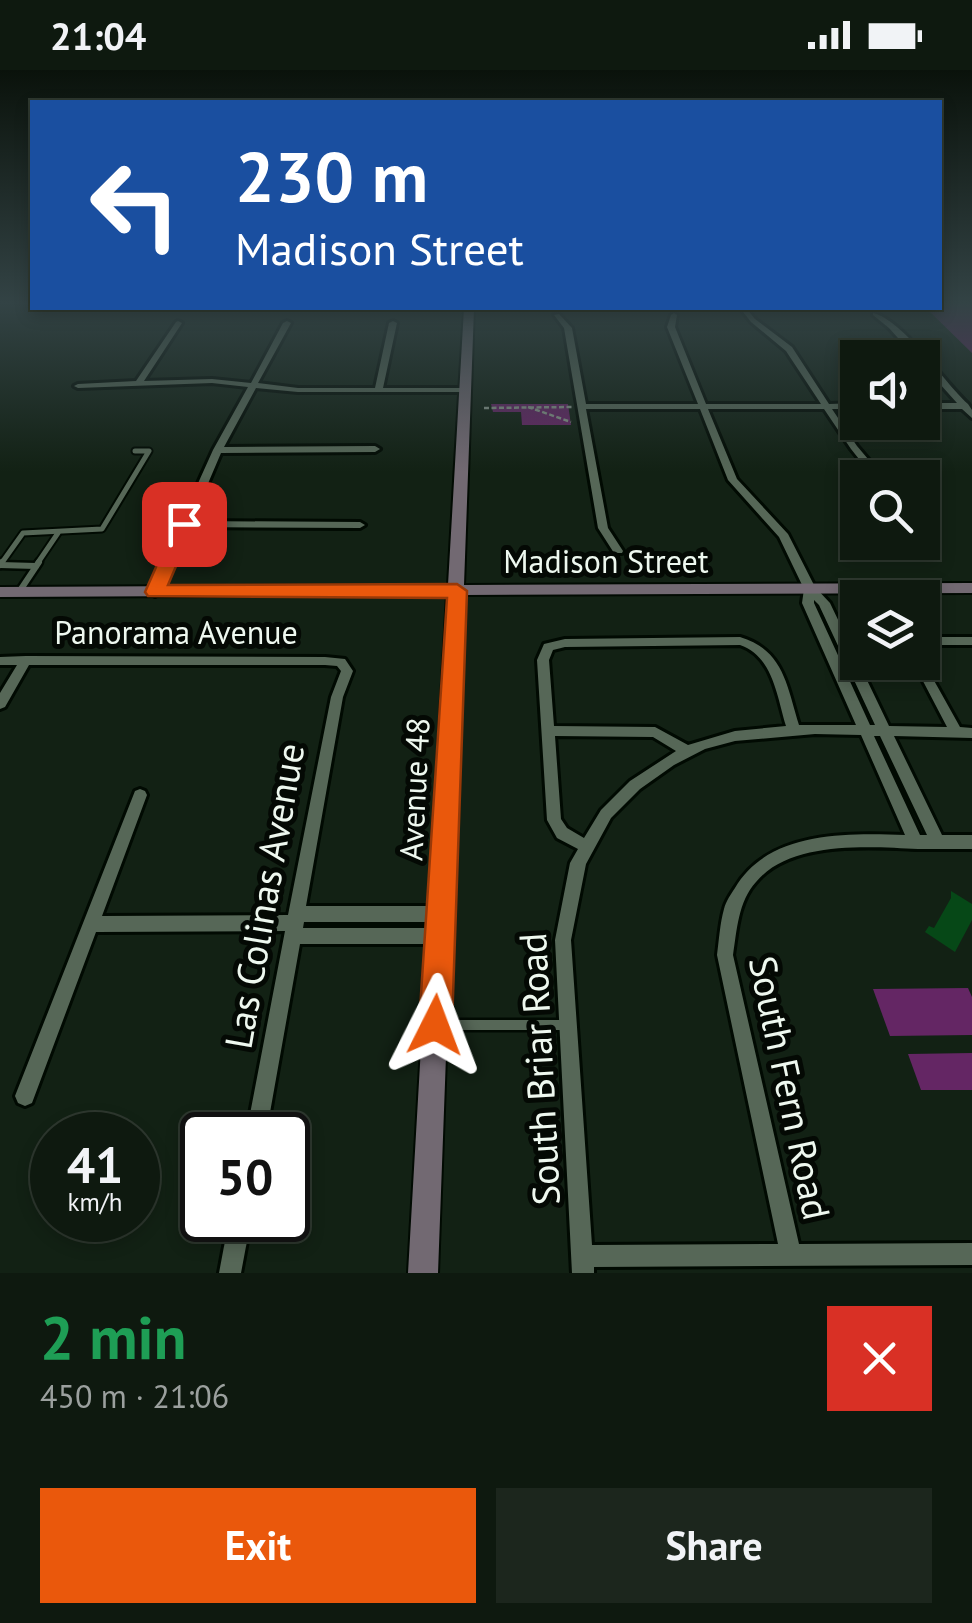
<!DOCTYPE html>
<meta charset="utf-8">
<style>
body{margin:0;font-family:"PT Sans",sans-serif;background:#1c261d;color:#f1f3f6;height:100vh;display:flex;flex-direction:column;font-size:38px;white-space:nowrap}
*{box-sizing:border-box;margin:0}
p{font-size:32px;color:#9ba09e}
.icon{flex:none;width:55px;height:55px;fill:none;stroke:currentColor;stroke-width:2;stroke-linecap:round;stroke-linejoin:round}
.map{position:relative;height:1203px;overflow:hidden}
.details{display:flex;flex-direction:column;background:#0e190f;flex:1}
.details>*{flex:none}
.guide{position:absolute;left:30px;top:30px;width:912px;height:210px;border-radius:0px;box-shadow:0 5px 15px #0003,0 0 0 2px #2e382f;background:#1a4fa0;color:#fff;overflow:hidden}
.fabs{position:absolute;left:840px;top:270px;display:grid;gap:20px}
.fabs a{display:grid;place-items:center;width:100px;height:100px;border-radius:0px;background:#0e190f;box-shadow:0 5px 15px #0003,0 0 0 2px #2e382f;font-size:50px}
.speed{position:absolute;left:30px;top:1042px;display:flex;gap:20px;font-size:50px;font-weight:700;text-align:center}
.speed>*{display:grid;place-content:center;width:130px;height:130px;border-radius:50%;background:#0e190f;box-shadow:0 5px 15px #0003,0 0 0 2px #2e382f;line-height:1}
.speed small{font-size:25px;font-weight:400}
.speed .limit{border:5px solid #111;border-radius:15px;background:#fff;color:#111}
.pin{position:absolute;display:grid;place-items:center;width:85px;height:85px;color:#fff;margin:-42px;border-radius:20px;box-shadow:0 5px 15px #0006}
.me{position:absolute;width:110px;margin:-55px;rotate:3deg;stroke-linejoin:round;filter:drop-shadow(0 0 8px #0008)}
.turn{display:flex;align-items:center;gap:35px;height:210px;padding:0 40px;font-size:45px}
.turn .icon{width:130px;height:130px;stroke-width:2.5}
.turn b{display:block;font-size:70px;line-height:85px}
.round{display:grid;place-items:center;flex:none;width:105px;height:105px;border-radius:0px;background:#1c261d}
.head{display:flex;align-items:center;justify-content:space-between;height:170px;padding:0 40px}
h1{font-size:60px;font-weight:600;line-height:75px;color:#1e9e55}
.cta{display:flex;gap:20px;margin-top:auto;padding:20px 40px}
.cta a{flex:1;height:115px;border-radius:0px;background:#ea580c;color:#fff;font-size:40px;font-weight:600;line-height:115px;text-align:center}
.cta a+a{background:#1c261d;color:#f1f3f6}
.status{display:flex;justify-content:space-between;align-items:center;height:70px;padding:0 50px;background:#0e190f;direction:ltr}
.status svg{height:28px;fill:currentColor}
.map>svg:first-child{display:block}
.green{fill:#642664}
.water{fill:#064817}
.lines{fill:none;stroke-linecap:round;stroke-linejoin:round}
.lane-far2-casing{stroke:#010a02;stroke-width:9}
.lane-far1-casing{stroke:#010a02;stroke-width:11}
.lane-casing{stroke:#010a02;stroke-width:15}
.street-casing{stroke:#010a02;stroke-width:6}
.secondary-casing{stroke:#010a02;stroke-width:4}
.path{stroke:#88958a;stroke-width:2.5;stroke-dasharray:5 2.5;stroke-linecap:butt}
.lane-far2{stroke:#566757;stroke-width:5}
.lane-far1{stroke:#566757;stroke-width:6}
.lane{stroke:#566757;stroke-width:10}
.street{fill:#566757;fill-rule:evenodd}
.secondary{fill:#726972;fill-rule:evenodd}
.route{fill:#ea580c;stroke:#983908;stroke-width:2.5}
.labels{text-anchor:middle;stroke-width:10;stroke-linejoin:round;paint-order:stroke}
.street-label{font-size:32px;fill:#eef8ef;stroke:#040904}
.near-street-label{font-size:38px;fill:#eef8ef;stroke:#040904}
</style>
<div class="status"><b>21:04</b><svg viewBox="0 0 49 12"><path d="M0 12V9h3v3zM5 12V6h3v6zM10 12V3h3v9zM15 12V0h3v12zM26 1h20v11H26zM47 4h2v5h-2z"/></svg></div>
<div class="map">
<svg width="972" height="1203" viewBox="0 0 972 1203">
<rect width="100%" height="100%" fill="#122114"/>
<!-- green -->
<g class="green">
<path d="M940,234H972V283L926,238H940Z"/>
<path d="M491,334H568L571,355H522L521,342H493Z"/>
<path d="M968,918L972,927V965L890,966L873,919Z"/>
<path d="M972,983V1020H921L908,984Z"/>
</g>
<!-- water -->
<path class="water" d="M951,821L972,834V850L955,882L925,862L929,856L934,858L951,828Z"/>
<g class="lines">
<defs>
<g id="lane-far2">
<path d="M1,494L23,463L102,459L149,381H135"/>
<path d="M37,494L58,463"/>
</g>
<g id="lane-far1">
<path d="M0,495L2,492"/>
<path d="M0,495L36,496"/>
<path d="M19,522L39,492"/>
</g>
<path id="lane" d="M443,955H566"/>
<g id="street">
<path d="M740,238H746L755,249L792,277L829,334L858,333V339H832L857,376L884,408H874L851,379L824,339H708L737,409L788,464L815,517L830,533L889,656L947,657L913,592H922V589L960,657L972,658V668L894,666L942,765H972V779C954,779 936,779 918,779C870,777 791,770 756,812C738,832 737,860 733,885L799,1174L972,1173V1195L594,1197V1203H572L555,870L570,793L578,779L557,768L547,750L537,590L544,574L565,569L740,567C784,580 787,617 799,655H856L802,533L804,519L779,467L728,410L700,339H586L608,458L623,481L622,483H614L598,458L564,258L554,245L559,244L572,258L586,334H698L667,257L671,245L674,243L677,245L675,257L706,334H821L786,281L751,252ZM814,530L819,535L875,655H870L814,533ZM740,575C773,586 777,627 786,656L735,661L688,675L655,657L554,656L549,590L553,580L565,577ZM815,664L861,665L905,765C846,763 768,761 735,818C731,824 726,831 724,839C720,853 719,870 717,885L778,1174L592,1175L571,870L586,794L611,748L640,719L674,695L705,679L735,671ZM555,666L653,667L676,681L630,711L601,740L584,768L567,758L561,749ZM874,666H880L927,765H920Z"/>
<path d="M873,243C903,250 943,311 968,334L972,340V348L962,339H922V333H957L922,294V288H916L889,258L873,245Z"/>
<path d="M178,251L182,253L144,311L212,309L251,313L283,253L287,251L291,253L258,313L298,318H375L389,253L393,251L397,253L383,318H465L469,320L465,322H298L256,318L224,377L375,376L380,379L375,382L221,383L192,451L360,452L365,455L360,458L189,457L161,522L155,526L149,522L213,380L248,317L212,313L78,318L74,316L78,314L136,311L176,252Z"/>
<path d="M911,472H921L923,481L922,483H914Z"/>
<rect x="922" y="567" width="50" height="8"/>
<path d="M26,586L325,587L345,589L353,601L343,627L306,836H441L447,839L449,844L447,849L441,852H304L303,858H440L446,860L448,866L446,872L440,874H300L266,1065H246L285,861L96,862L32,1033L25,1036L18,1033L15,1026L135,721L140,719L145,721L147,725L102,846L288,845L331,627L341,601L337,596L325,595H29L5,637L0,639V623L17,595H0V587Z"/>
<path d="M229,1150H251L241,1203H219Z"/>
</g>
<path id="secondary" d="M464,238H474L464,515L972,513V523L463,525L438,1203H408L447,525L0,527V517L448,515Z"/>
</defs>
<!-- lane-far2 casing -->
<use href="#lane-far2" class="lane-far2-casing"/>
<!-- lane-far1 casing -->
<use href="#lane-far1" class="lane-far1-casing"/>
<!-- lane casing -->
<use href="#lane" class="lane-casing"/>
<!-- street casing -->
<use href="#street" class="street-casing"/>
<!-- secondary casing -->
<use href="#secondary" class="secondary-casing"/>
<!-- path -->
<g class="path">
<path d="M528,337L571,352"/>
<path d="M484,338L572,337"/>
</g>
<!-- lane-far2 -->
<use href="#lane-far2" class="lane-far2"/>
<!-- lane-far1 -->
<use href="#lane-far1" class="lane-far1"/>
<!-- lane -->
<use href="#lane" class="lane"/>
<!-- street -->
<use href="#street" class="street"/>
<!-- secondary -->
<use href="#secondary" class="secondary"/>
</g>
<!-- sky -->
<linearGradient id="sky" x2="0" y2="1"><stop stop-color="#0a120b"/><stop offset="0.58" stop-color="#334345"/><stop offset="1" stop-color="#334345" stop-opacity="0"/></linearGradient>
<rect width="972" height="402" fill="url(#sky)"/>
<!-- route -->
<path class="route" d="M184,449L194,454L168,515L457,514L467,521L452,955L447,967L435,972L424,967L419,955L447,528L148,526L145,522L175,454Z"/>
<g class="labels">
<!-- street labels -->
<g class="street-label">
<text x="606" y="503">Madison Street</text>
<text x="176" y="574">Panorama Avenue</text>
<text transform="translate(415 719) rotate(-87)" y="11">Avenue 48</text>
</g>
<!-- near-street labels -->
<g class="near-street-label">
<text transform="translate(265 826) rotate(-80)" y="13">Las Colinas Avenue</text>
<text transform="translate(540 999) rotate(-93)" y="13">South Briar Road</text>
<text transform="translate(789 1018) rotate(78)" y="13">South Fern Road</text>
</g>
</g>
</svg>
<div class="fabs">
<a><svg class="icon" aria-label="sound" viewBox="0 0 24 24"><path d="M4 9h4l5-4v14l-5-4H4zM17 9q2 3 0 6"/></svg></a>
<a><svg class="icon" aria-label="search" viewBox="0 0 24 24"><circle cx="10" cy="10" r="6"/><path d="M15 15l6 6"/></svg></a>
<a><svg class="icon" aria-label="layers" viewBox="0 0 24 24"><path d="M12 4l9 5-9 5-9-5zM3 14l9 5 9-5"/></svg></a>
</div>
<div class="speed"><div>41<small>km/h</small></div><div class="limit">50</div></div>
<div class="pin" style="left:184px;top:454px;background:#d93025"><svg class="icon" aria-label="arrive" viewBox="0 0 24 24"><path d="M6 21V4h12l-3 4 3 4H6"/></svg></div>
<svg class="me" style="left:435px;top:955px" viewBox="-20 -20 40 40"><path d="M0-17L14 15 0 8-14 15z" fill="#ea580c" stroke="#fff" stroke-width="4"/></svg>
<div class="guide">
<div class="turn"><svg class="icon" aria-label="left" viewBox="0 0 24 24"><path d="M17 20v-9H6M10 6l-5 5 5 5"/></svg><div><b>230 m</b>Madison Street</div></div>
</div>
</div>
<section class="details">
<div class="head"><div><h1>2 min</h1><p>450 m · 21:06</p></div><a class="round" style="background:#d93025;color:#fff"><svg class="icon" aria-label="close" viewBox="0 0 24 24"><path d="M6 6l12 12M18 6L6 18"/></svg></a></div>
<div class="cta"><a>Exit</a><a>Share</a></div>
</section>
